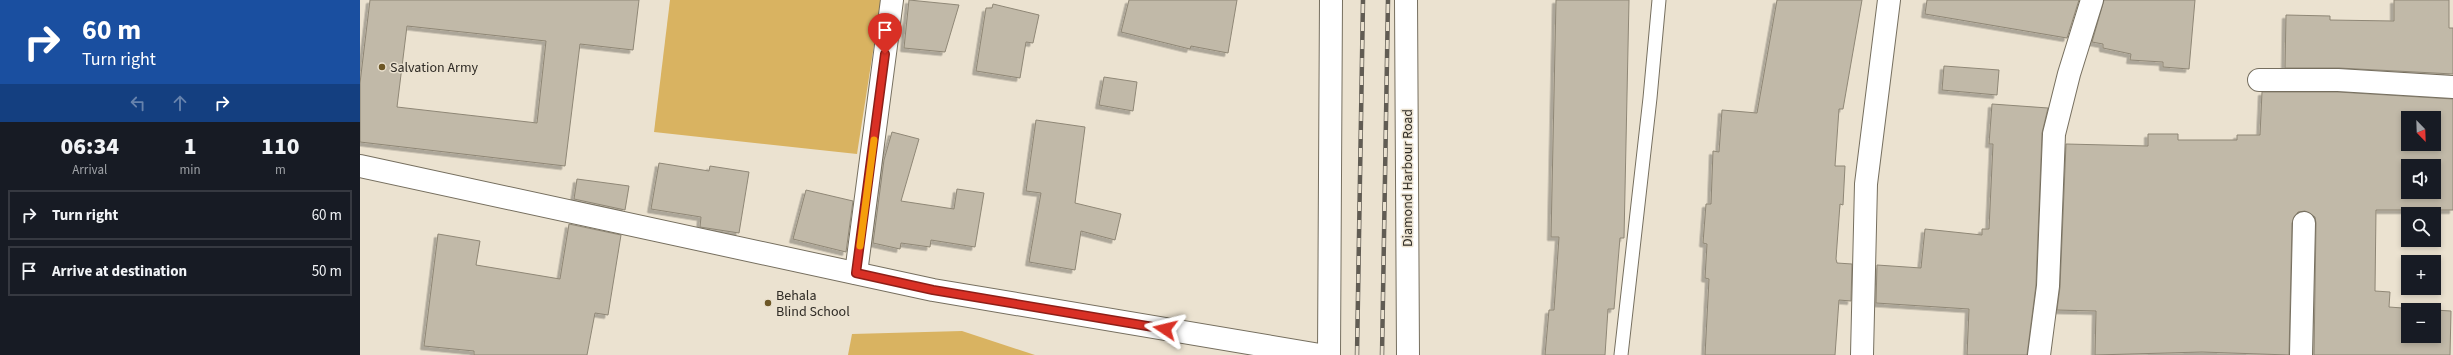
<!DOCTYPE html>
<meta charset="utf-8">
<style>
body{margin:0;font-family:"Source Sans 3",sans-serif;background:#20242c;color:#f1f3f6;height:100vh;display:flex;flex-direction:column;font-size:15px;white-space:nowrap}
*{box-sizing:border-box;margin:0}
p{font-size:13px;color:#9ea1a6}
.icon{flex:none;width:22px;height:22px;fill:none;stroke:currentColor;stroke-width:2;stroke-linecap:round;stroke-linejoin:round}
.map{position:relative;flex:1;overflow:hidden}
.details{display:flex;flex-direction:column;background:#171b24;width:360px}
.details>*{flex:none}
.top-card{background:#1a4fa0;color:#fff;overflow:hidden}
.needle{width:26px;rotate:157deg}
.controls{position:absolute;left:2041px;top:111px;display:grid;gap:8px}
.controls a{display:grid;place-items:center;width:40px;height:40px;border-radius:0px;background:#171b24;box-shadow:0 2px 6px #0003;font-size:20px}
.pin{position:absolute;display:grid;place-items:center;width:34px;height:34px;color:#fff;margin:-41px -17px;border-radius:50% 50% 50% 0;rotate:-45deg;box-shadow:0 0 4px #0007}
.pin .icon{rotate:45deg}
.me{position:absolute;width:44px;margin:-22px;rotate:280deg;stroke-linejoin:round;filter:drop-shadow(0 0 3px #0008)}
.turn{display:flex;align-items:center;gap:14px;height:84px;padding:0 16px;font-size:18px}
.turn .icon{width:52px;height:52px;stroke-width:2.5}
.turn b{display:block;font-size:28px;line-height:34px}
.lanes{display:flex;align-items:center;height:38px;padding:0 16px;background:#0003;justify-content:center;gap:20px;direction:ltr}
.lanes .off{opacity:.35}
.eta{display:flex;justify-content:space-evenly;align-items:center;height:68px;text-align:center}
.eta b{font-size:24px;font-weight:800;line-height:28px}
ul{padding:0;list-style:none}
li{display:flex;align-items:center;gap:12px;height:50px;margin:0 8px 6px;padding:0 8px;border:2px solid #363941;border-radius:0px}
li div{flex:1}
li b{display:block;font-size:15px}
li em{font-style:normal}
main{display:flex;flex:1;min-height:0}
.map>svg:first-child{display:block}
.water{fill:#d9b361}
.building{fill:#c1b9a8;stroke:#8f8776;fill-rule:evenodd;filter:url(#shadow)}
.lines{fill:none;stroke-linecap:round;stroke-linejoin:round}
.service-casing{stroke:#766f5f;stroke-width:15}
.minor-casing{stroke:#766f5f;stroke-width:24}
.trunk-casing{stroke:#766f5f;stroke-width:24}
.service{stroke:#fff;stroke-width:13}
.minor{stroke:#fff;stroke-width:22}
.trunk{stroke:#fff;stroke-width:22}
.rail-casing{stroke:#615c53;stroke-width:4.5}
.rail{stroke:#ebe2d0;stroke-width:3;stroke-dasharray:9;stroke-linecap:butt}
.route-casing{stroke:#8d1f18;stroke-width:10}
.route{stroke:#d93025;stroke-width:7}
.slow{stroke:#f59e0b;stroke-width:7}
.poi-dot{fill:#6d5726;stroke:#ebe2d0;stroke-width:1.5}
.labels{text-anchor:middle;stroke-width:3;stroke-linejoin:round;paint-order:stroke}
.poi-label{font-size:14px;fill:#2f2b25;stroke:#ebe2d0;text-anchor:start}
.street-label{font-size:14px;fill:#2f2b25;stroke:#ebe2d0}
</style>
<main>
<section class="details">
<div class="top-card">
<div class="turn"><svg class="icon" aria-label="right" viewBox="0 0 24 24"><path d="M7 20v-9h11M14 6l5 5-5 5"/></svg><div><b>60 m</b>Turn right</div></div>
<div class="lanes"><svg class="icon off" aria-label="left" viewBox="0 0 24 24"><path d="M17 20v-9H6M10 6l-5 5 5 5"/></svg><svg class="icon off" aria-label="ahead" viewBox="0 0 24 24"><path d="M12 20V5M6 11l6-6 6 6"/></svg><svg class="icon" aria-label="right" viewBox="0 0 24 24"><path d="M7 20v-9h11M14 6l5 5-5 5"/></svg></div>
</div>
<div class="eta">
<div><b>06:34</b><p>Arrival</p></div>
<div><b>1</b><p>min</p></div>
<div><b>110</b><p>m</p></div>
</div>
<ul>
<li><svg class="icon" aria-label="right" viewBox="0 0 24 24"><path d="M7 20v-9h11M14 6l5 5-5 5"/></svg><div><b>Turn right</b></div><em>60 m</em></li>
<li><svg class="icon" aria-label="arrive" viewBox="0 0 24 24"><path d="M6 21V4h12l-3 4 3 4H6"/></svg><div><b>Arrive at destination</b></div><em>50 m</em></li>
</ul>
</section>
<div class="map">
<svg width="2093" height="355" viewBox="0 0 2093 355">
<defs>
<filter id="shadow"><feDropShadow dx="-3.5" dy="3.5" stdDeviation="0" flood-color="#0004"/></filter>
</defs>
<rect width="100%" height="100%" fill="#ebe2d0"/>
<!-- water -->
<g class="water">
<path d="M310,0H521L497,154L294,132Z"/>
<path d="M602,331L675,355H488L492,334Z"/>
</g>
<!-- building -->
<g class="building">
<path d="M10,0H279L273,50L220,44L205,166L0,142V83ZM47,26L186,41L177,123L37,107Z"/>
<path d="M549,0L599,5L585,52L544,48Z"/>
<path d="M769,0H877L868,53L831,46L830,49L761,32Z"/>
<path d="M1196,0H1269L1264,238H1260L1254,309H1248L1245,355H1185L1189,310H1194L1199,237H1191Z"/>
<path d="M1417,0H1502L1483,109H1479L1475,166H1485L1483,205L1480,204L1476,259L1477,263L1492,264L1491,301L1479,300L1475,355H1345L1349,279L1345,278L1347,244L1343,243L1346,204H1351L1353,151L1359,152L1362,110L1397,113Z"/>
<path d="M1567,0H1719L1707,38L1565,14Z"/>
<path d="M1744,0H1835L1829,69L1803,67V62L1770,60L1771,54L1743,48V44L1732,42Z"/>
<path d="M2034,0H2089V28H2093V74L1979,68H1925L1926,15L1970,16V20L2034,21Z"/>
<path d="M633,4L679,15L673,43L666,42L660,78L616,71L626,8H632Z"/>
<path d="M1584,66L1639,70L1637,95L1582,90Z"/>
<path d="M744,77L777,82L773,111L739,105Z"/>
<path d="M1902,92H1978L2093,99V210H2016L2015,291L2030,292L2029,307L2070,310H2048V336H2074V310L2091,311L2090,355H1954L1956,223L1955,217L1945,211L1938,212L1932,223L1929,355L1842,352L1735,355L1736,311L1697,310L1700,287L1706,144L1788,146V134H1818V140H1877V135H1900ZM2048,118H2074V144H2048ZM2048,166H2074V192H2048Z"/>
<path d="M1632,104L1688,108L1682,133L1676,285L1667,355H1607L1609,309L1516,303L1517,265L1561,268L1565,229L1622,235V229H1629L1633,144H1629Z"/>
<path d="M676,120L725,127L715,203L761,214L755,240L721,231L715,270L669,262L681,193L666,191Z"/>
<path d="M532,132L559,139L541,201L594,209L597,189L624,193L615,247L571,240L570,247L541,243L540,249L513,243L524,160Z"/>
<path d="M299,163L349,171L350,166L389,172L379,233L340,227L341,217L291,209Z"/>
<path d="M217,179L269,186L265,210L214,199Z"/>
<path d="M446,190L493,201L486,252L433,239Z"/>
<path d="M209,224L261,235L248,315L235,313L227,355H114V351L64,346L78,234L120,241L116,265L200,279Z"/>
</g>
<g class="lines">
<defs>
<path id="service" d="M1261,355L1290,98L1299,0"/>
<g id="minor">
<path d="M1899,80H1978L2093,87"/>
<path d="M0,166L573,290L960,355"/>
<path d="M496,273L532,0"/>
<path d="M1502,355L1506,184L1529,0"/>
<path d="M1679,355L1688,286L1694,134L1709,74L1732,0"/>
<path d="M1941,355L1944,223"/>
</g>
<g id="trunk">
<path d="M1046,0L1048,355"/>
<path d="M969,355L971,0"/>
</g>
</defs>
<!-- service casing -->
<use href="#service" class="service-casing"/>
<!-- minor casing -->
<use href="#minor" class="minor-casing"/>
<!-- trunk casing -->
<use href="#trunk" class="trunk-casing"/>
<!-- service -->
<use href="#service" class="service"/>
<!-- minor -->
<use href="#minor" class="minor"/>
<!-- trunk -->
<use href="#trunk" class="trunk"/>
<defs>
<g id="rail">
<path d="M997,355L1003,0"/>
<path d="M1022,355L1028,0"/>
</g>
</defs>
<!-- rail casing -->
<use href="#rail" class="rail-casing"/>
<!-- rail -->
<use href="#rail" class="rail"/>
</g>
<g class="lines">
<defs>
<path id="route" d="M525,54L496,273L573,290L805,329"/>
</defs>
<!-- route casing -->
<use href="#route" class="route-casing"/>
<!-- route -->
<use href="#route" class="route"/>
<!-- slow -->
<path class="slow" d="M500,246L514,140"/>
</g>
<!-- markers -->
<g class="poi-dot">
<circle cx="22" cy="67" r="4"/>
<circle cx="408" cy="303" r="4"/>
</g>
<g class="labels">
<!-- poi labels -->
<g class="poi-label">
<text x="30" y="72">Salvation Army</text>
<text x="416" y="300">Behala<tspan x="416" dy="16">Blind School</tspan></text>
</g>
<!-- street labels -->
<g class="street-label">
<text transform="translate(1047 178) rotate(-90)" y="5">Diamond Harbour Road</text>
</g>
</g>
</svg>
<div class="controls">
<a><svg class="needle" viewBox="-14 -14 28 28"><path d="M0-13l5 13h-10z" fill="#e53935"/><path d="M0 13l5-13h-10z" fill="#9ea1a6"/></svg></a>
<a><svg class="icon" aria-label="sound" viewBox="0 0 24 24"><path d="M4 9h4l5-4v14l-5-4H4zM17 9q2 3 0 6"/></svg></a>
<a><svg class="icon" aria-label="search" viewBox="0 0 24 24"><circle cx="10" cy="10" r="6"/><path d="M15 15l6 6"/></svg></a>
<a>+</a>
<a>−</a>
</div>
<div class="pin" style="left:525px;top:54px;background:#d93025"><svg class="icon" aria-label="arrive" viewBox="0 0 24 24"><path d="M6 21V4h12l-3 4 3 4H6"/></svg></div>
<svg class="me" style="left:805px;top:329px" viewBox="-20 -20 40 40"><path d="M0-17L14 15 0 8-14 15z" fill="#d93025" stroke="#fff" stroke-width="4"/></svg>
</div>
</main>
